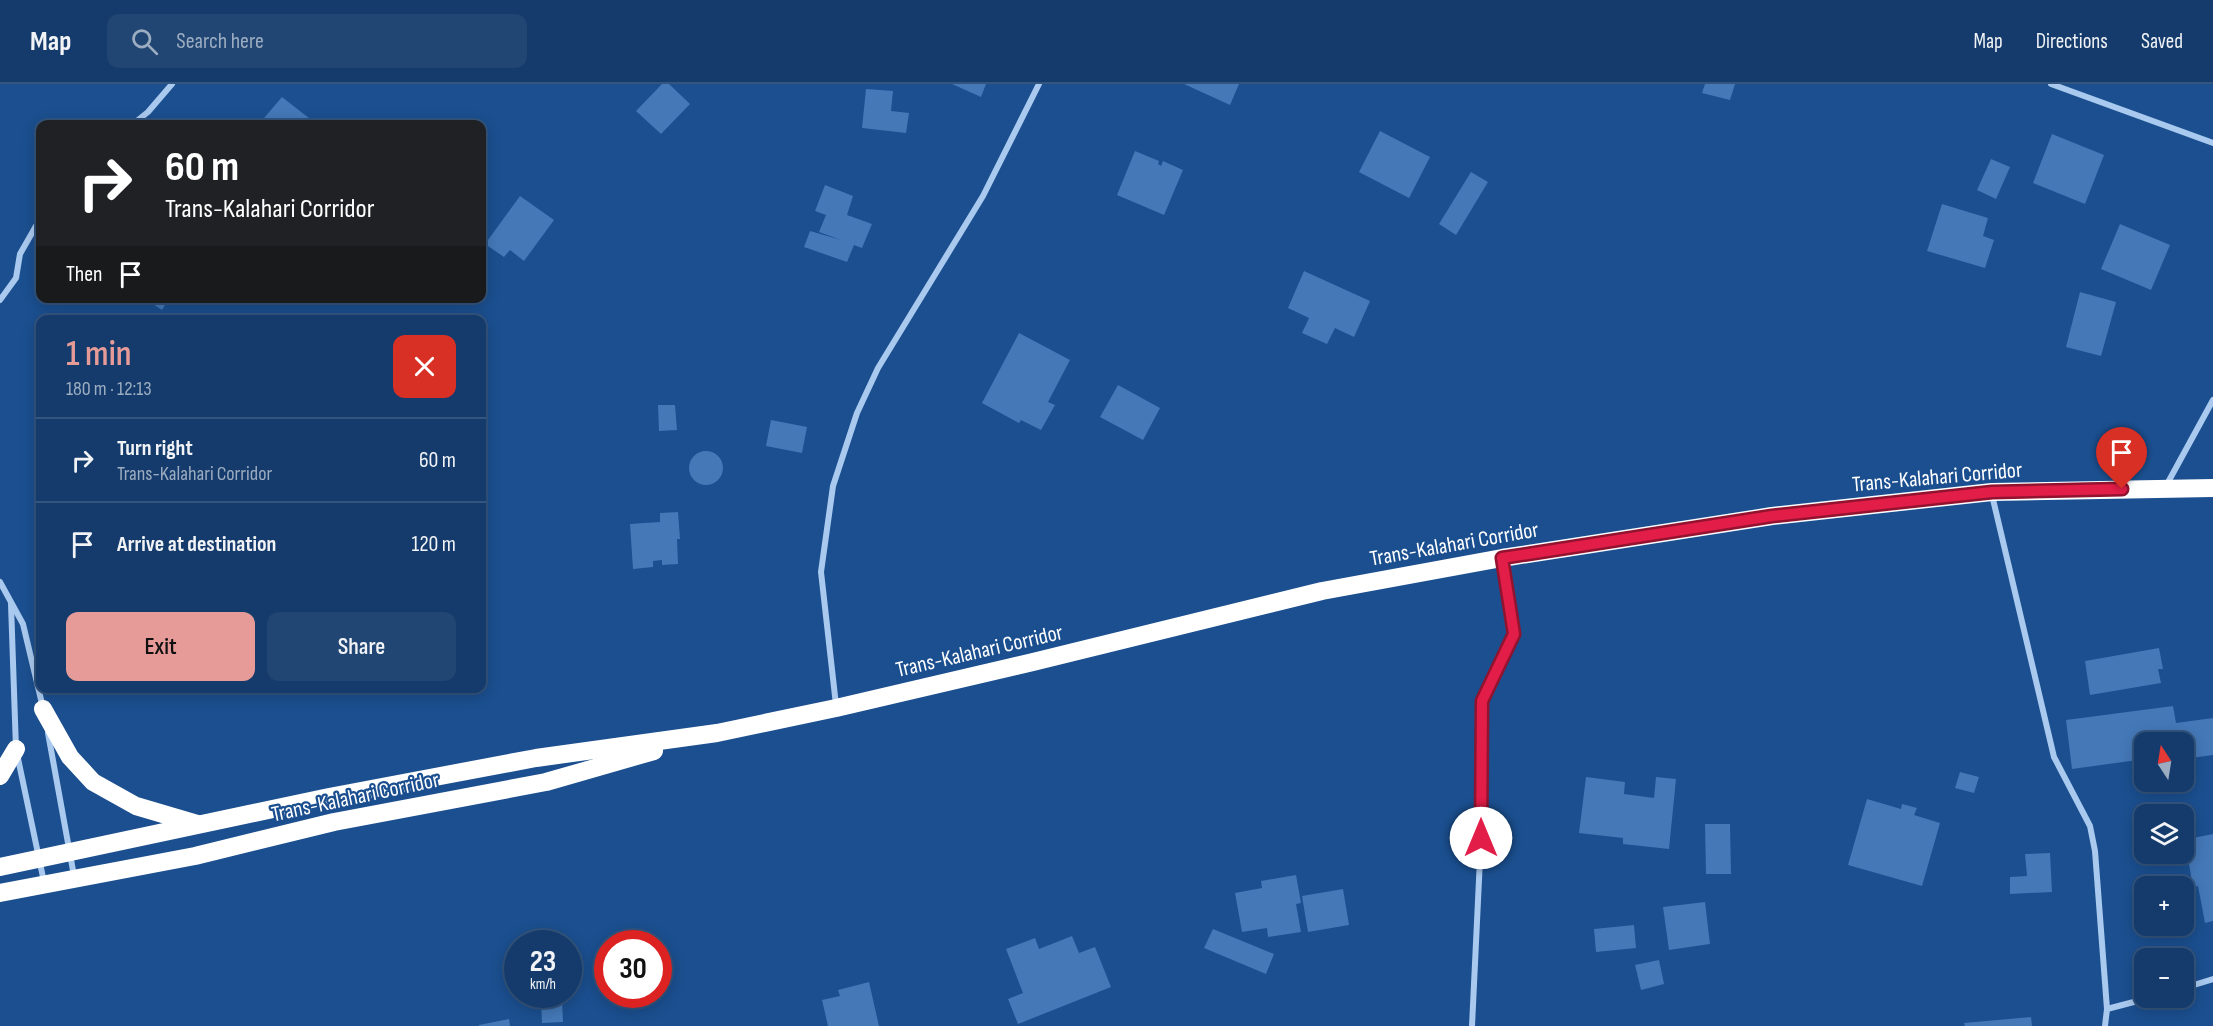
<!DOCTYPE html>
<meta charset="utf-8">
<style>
body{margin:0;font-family:"Sofia Sans Condensed",sans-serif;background:#214673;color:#f1f3f6;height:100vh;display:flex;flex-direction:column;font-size:22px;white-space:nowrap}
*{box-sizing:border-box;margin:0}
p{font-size:20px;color:#9dadc1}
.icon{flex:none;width:33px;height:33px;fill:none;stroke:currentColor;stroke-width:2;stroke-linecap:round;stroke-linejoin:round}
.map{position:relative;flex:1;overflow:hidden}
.side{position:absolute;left:36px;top:231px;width:450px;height:378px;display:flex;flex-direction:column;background:#143b6b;border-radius:12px;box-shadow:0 3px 15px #0003,0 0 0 2px #33557e}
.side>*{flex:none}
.guide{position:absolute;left:36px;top:36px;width:450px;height:183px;border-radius:12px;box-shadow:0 3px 15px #0003,0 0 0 2px #33557e;background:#202124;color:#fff;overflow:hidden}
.needle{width:39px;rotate:348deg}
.fabs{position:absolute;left:2134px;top:648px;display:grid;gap:12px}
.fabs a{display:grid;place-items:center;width:60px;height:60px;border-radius:12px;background:#143b6b;box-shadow:0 3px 15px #0003,0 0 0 2px #33557e;font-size:30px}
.speed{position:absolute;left:504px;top:846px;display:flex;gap:12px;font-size:30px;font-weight:700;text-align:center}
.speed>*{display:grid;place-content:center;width:78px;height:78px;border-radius:50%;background:#143b6b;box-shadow:0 3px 15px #0003,0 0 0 2px #33557e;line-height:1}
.speed small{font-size:15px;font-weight:400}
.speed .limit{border:9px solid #d22;background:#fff;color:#111}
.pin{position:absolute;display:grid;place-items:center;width:51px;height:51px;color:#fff;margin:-62px -26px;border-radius:50% 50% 50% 0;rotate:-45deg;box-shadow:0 0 6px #0007}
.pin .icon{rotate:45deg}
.me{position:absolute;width:66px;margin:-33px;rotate:0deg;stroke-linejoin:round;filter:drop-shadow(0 0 4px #0008)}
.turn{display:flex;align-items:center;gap:21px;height:126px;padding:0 30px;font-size:27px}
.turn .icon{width:78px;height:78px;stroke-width:2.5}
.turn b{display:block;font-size:42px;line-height:51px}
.then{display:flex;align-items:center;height:57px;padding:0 30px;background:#0003;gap:12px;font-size:22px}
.round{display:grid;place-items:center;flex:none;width:63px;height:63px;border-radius:12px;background:#214673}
.head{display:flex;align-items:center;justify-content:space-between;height:102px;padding:0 30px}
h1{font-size:36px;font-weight:600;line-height:45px;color:#e69b98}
.cta{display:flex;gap:12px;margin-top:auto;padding:12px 30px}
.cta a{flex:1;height:69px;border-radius:12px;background:#e69b98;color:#111;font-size:24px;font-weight:600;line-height:69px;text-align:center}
.cta a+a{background:#214673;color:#f1f3f6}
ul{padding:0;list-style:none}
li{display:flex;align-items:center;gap:18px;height:84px;padding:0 30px;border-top:2px solid #33557e}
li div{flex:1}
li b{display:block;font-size:22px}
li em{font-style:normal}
header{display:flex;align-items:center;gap:36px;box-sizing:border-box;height:84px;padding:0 30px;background:#143b6b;border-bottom:2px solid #33557e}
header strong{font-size:28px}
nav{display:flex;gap:33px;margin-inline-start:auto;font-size:21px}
.search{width:420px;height:54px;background:#214673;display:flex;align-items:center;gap:15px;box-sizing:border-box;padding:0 21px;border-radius:12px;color:#9dadc1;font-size:22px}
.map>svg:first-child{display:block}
.building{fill:#4478b7}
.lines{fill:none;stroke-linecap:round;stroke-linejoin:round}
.street{stroke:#a9c9ee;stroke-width:6}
.highway{stroke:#fff;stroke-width:18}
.route-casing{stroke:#92132f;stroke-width:15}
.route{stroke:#e11d48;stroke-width:10}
.labels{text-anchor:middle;stroke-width:4.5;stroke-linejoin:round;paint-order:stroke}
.street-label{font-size:22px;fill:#fff;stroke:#1b4f8f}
</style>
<header>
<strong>Map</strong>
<div class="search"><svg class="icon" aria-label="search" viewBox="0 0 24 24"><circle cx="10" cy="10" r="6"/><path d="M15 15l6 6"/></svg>Search here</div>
<nav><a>Map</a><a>Directions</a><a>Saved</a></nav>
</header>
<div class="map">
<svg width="2213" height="942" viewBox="0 0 2213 942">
<rect width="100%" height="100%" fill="#1b4f8f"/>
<!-- building -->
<g class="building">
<path d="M662,0H669L690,20L661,50L636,27Z"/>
<path d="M952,0H986L981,13Z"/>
<path d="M1184,0H1239L1230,21Z"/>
<path d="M1705,0H1735L1730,16L1702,9Z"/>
<path d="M866,5L893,7L891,27L909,29L906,49L862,44Z"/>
<path d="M282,13L314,38L312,40H259Z"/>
<path d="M1380,47L1430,73L1409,114L1359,88Z"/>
<path d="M2052,50L2104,71L2085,120L2033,99Z"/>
<path d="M1135,67L1159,77L1158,80L1161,82L1163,77L1183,86L1164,131L1117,111Z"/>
<path d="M1991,75L2010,83L1996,115L1977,106Z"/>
<path d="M1471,88L1488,98L1456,151L1439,140Z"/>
<path d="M825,101L853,112L847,131L872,140L862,164L854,161L847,178L804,163L810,147L841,156L819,148L826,131L815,127Z"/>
<path d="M520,112L554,136L524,177L510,166L504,173L485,160Z"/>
<path d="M1942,120L1988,134L1983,152L1994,156L1985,184L1927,167Z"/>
<path d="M2120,140L2170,161L2151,206L2101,185Z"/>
<path d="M1304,187L1370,217L1354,253L1335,244L1327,260L1302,249L1309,234L1288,224Z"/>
<path d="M2080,208L2116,218L2101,272L2066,263Z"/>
<path d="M144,214H169L162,226Z"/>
<path d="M1019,249L1070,276L1048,318L1055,321L1041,346L1021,336L1019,339L982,319Z"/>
<path d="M1118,301L1160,324L1143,356L1100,333Z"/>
<path d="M658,321H675L677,346L659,347Z"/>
<path d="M771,336L807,343L802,369L766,362Z"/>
<circle cx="706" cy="384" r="17"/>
<path d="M678,428L680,455H677L678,480L662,481V476L653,477V483L633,485L630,440L660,438V429Z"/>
<path d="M2159,564L2163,585H2158L2161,599L2090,611L2085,577Z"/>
<path d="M2173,622L2176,639L2213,634V671L2184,675V658H2145V675L2072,685L2066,636Z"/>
<path d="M1960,688L1979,693L1974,709L1955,704Z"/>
<path d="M1586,693L1625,698L1624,710L1654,714L1656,693L1676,695L1669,765L1623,760V754L1579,749Z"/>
<path d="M1867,715L1901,725L1902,720L1917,724L1914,731L1940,739L1922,802L1848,781Z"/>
<path d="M1705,740H1730L1731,790H1706Z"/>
<path d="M2213,750V837L2205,839L2198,802L2193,803L2188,774H2191L2188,755Z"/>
<path d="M2050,769L2052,808L2010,810V793L2027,792L2025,770Z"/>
<path d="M1296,791L1301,819L1296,820L1301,848L1268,853L1267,844L1242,848L1235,809L1262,804L1261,797Z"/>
<path d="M1343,805L1349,841L1308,848L1302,812Z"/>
<path d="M1705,818L1710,860L1669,866L1663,823Z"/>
<path d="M1634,841L1636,864L1596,868L1594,845Z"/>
<path d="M1213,845L1274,870L1266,890L1204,864Z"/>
<path d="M1072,852L1079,869L1095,863L1111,903L1018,940L1008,915L1023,909L1006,865L1035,854L1039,865Z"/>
<path d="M1659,876L1664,900L1641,906L1635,881Z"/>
<path d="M869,898L879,942H828L822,916L840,912L838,906Z"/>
<path d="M541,916H562L563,938L542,939Z"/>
<path d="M2031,933L2032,942H1965L1964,939Z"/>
<path d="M509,935L510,942H479V941Z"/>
</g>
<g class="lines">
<!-- street -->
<g class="street">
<path d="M2051,0L2213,59"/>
<path d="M133,40L148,28L172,0"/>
<path d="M0,216L16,194L20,170L40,135"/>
<path d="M2166,402L2213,316"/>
<path d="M1992,411L2054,673L2090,742L2095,767L2107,925L2105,942"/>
<path d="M0,498L23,540L43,624"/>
<path d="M11,520L16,665L44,798"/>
<path d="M836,621L821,488L833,402L857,329L878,284L983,112L1039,0"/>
<path d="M48,649L74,792"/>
<path d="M2184,904L2213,895"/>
<path d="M2107,925L2149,914"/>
<path d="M1472,942L1481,754L1482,617L1514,550L1503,477"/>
</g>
<!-- highway -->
<g class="highway">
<path d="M43,625L70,673L93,698L136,722L197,740"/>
<path d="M0,692L16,665"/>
<path d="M0,783L329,713L536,674L717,649L836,624L1033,578L1322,507L1502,474L1772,432L1992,408L2213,404"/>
<path d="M0,809L195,772L334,738L546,698L654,667"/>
</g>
</g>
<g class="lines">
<defs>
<path id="route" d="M1481,754L1482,617L1514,550L1502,474L1772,432L1992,408L2122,405"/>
</defs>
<!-- route casing -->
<use href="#route" class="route-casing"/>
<!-- route -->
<use href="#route" class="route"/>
</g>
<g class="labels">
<!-- street labels -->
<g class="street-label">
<text transform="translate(1937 392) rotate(-5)" y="8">Trans-Kalahari Corridor</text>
<text transform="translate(1454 459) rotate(-10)" y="8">Trans-Kalahari Corridor</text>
<text transform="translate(979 566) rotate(-13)" y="8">Trans-Kalahari Corridor</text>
<text transform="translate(355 712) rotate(-12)" y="8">Trans-Kalahari Corridor</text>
</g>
</g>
</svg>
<div class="fabs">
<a><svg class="needle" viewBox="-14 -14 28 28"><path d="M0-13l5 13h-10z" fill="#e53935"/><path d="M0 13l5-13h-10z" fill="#9dadc1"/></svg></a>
<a><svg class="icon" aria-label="layers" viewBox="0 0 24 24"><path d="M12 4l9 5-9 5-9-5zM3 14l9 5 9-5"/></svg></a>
<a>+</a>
<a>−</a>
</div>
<div class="speed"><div>23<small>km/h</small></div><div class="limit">30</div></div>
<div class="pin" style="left:2122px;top:405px;background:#d93025"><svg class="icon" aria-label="arrive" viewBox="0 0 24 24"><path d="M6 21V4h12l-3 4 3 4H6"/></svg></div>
<svg class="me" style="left:1481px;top:754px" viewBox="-20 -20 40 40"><circle r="19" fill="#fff"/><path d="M0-13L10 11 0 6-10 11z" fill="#e11d48"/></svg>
<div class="guide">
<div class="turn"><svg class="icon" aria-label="right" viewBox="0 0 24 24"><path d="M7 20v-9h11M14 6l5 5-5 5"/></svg><div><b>60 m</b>Trans-Kalahari Corridor</div></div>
<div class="then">Then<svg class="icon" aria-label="arrive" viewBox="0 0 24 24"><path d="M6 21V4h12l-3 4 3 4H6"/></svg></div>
</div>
<section class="side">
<div class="head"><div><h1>1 min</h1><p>180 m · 12:13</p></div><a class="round" style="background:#d93025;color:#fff"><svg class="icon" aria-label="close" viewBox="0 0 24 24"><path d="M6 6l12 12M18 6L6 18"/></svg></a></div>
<ul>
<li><svg class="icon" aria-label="right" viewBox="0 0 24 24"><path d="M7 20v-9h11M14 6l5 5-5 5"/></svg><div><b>Turn right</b><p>Trans-Kalahari Corridor</p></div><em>60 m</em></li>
<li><svg class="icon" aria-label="arrive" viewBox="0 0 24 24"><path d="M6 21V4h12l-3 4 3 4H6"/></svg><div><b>Arrive at destination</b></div><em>120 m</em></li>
</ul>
<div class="cta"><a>Exit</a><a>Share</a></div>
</section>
</div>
